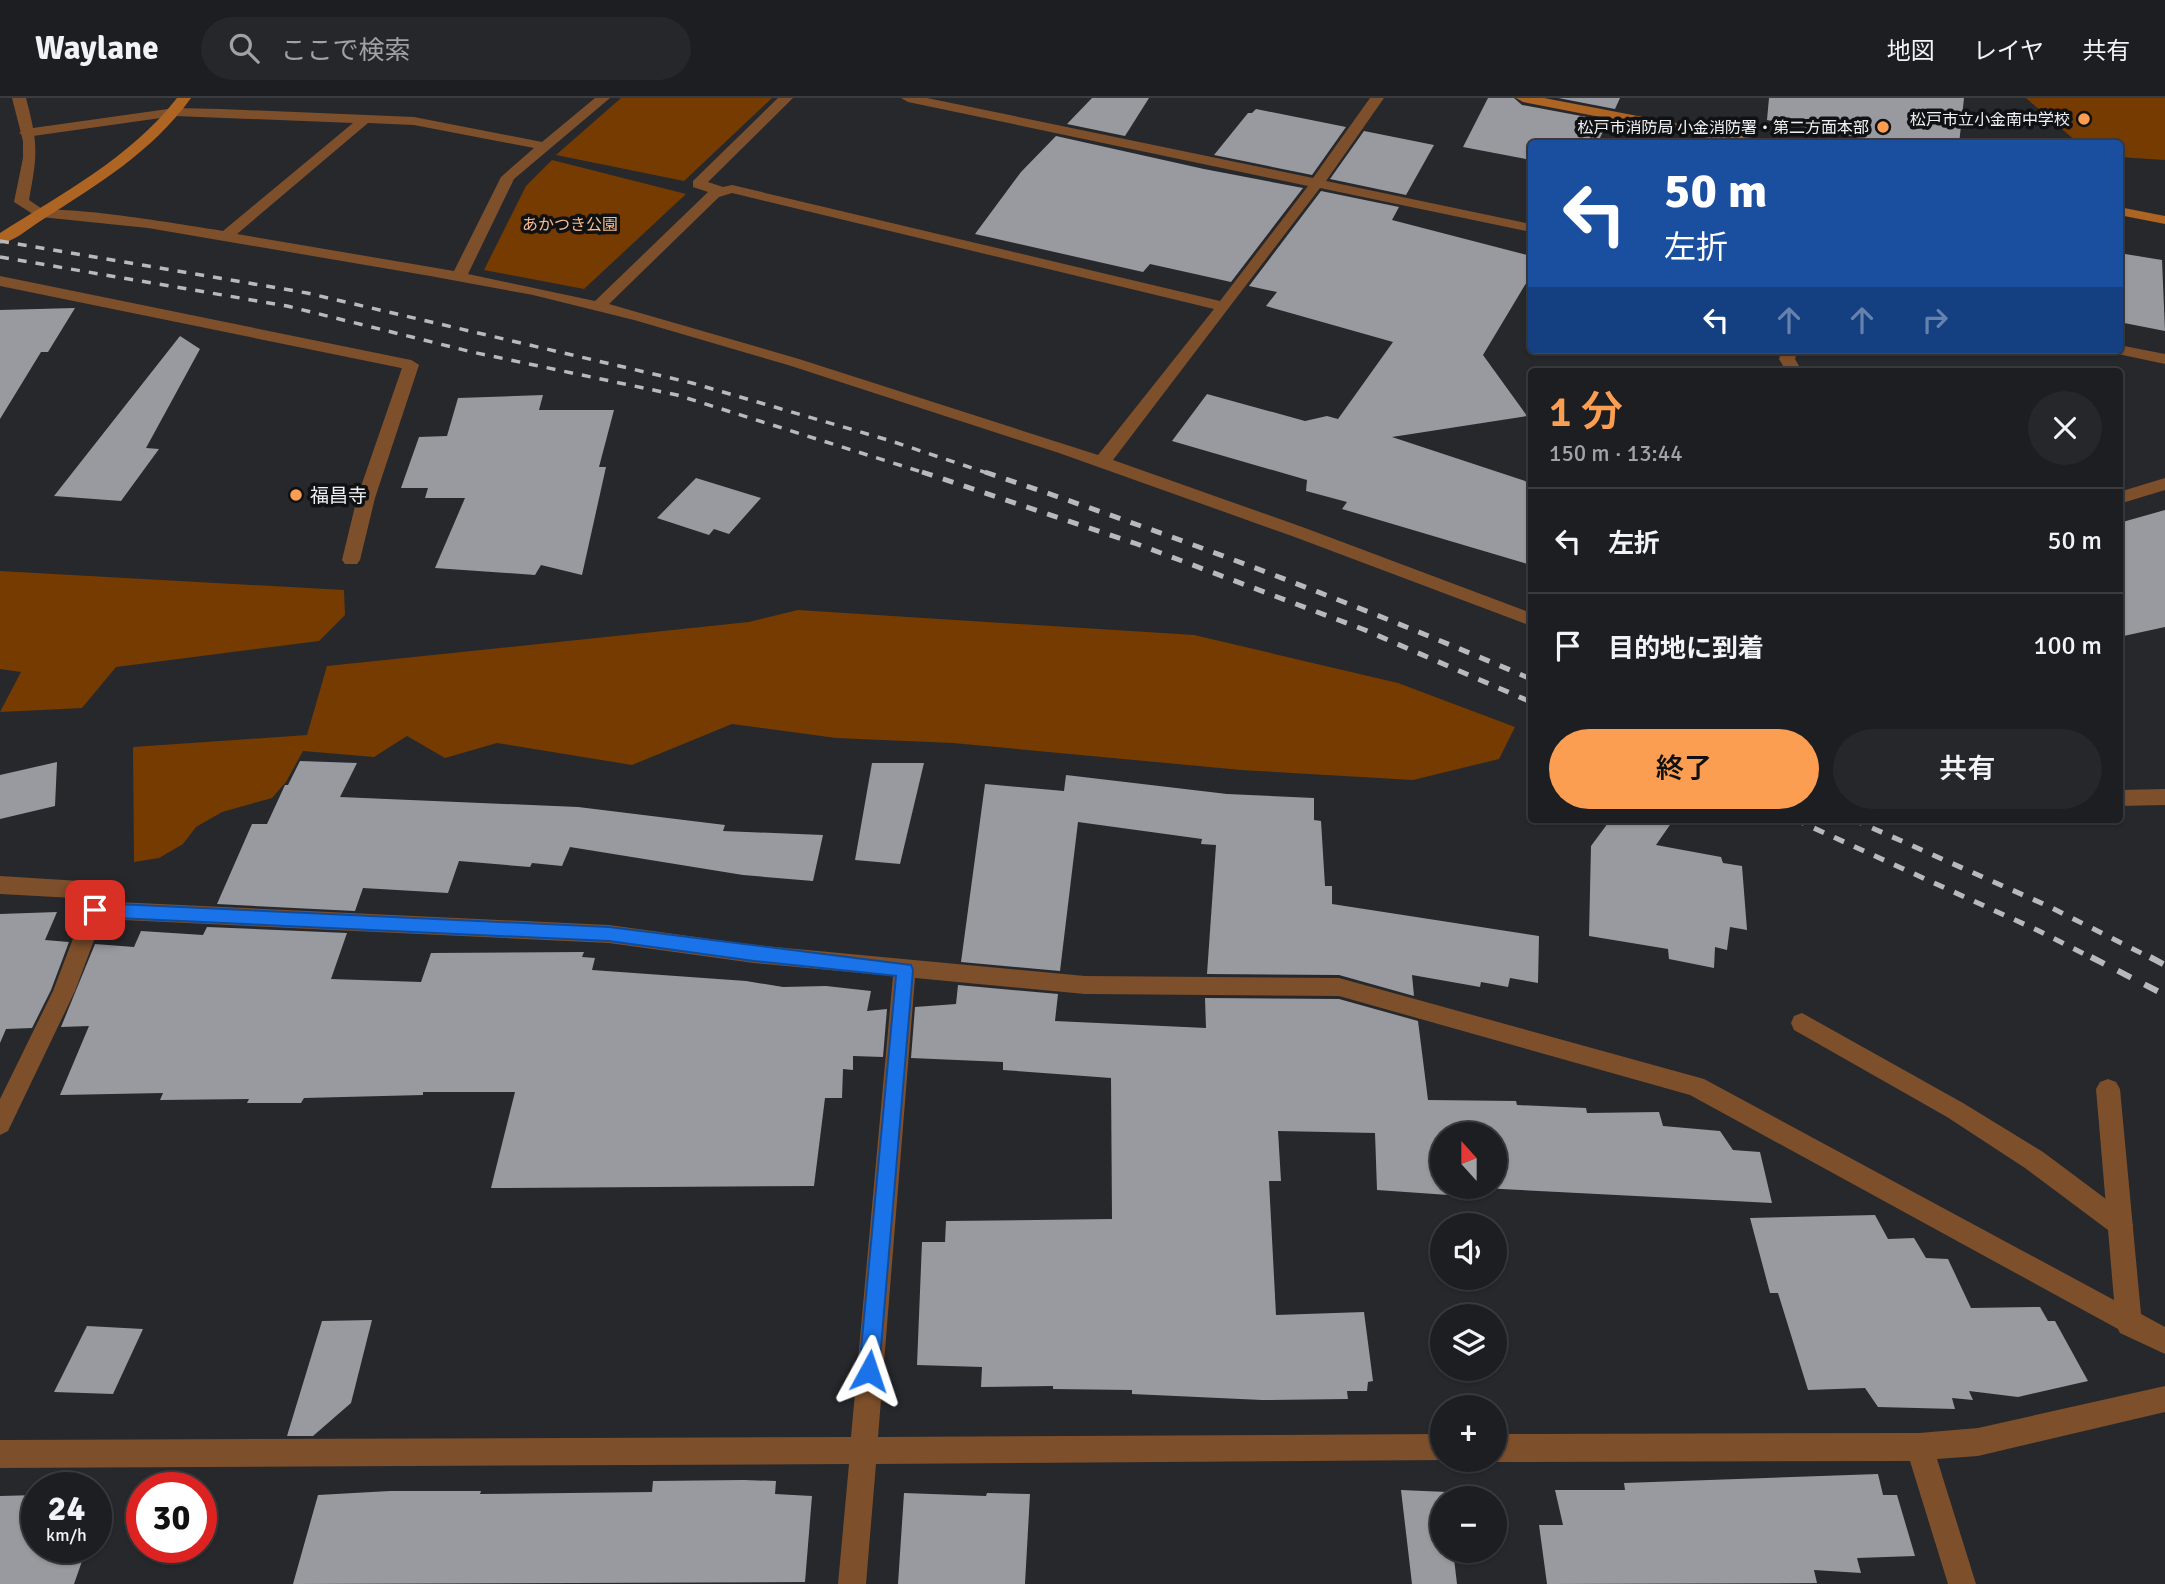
<!DOCTYPE html>
<html lang="ja">
<meta charset="utf-8">
<style>
body{margin:0;font-family:Signika,"Noto Sans JP",sans-serif;background:#25272a;color:#f1f3f6;height:100vh;display:flex;flex-direction:column;font-size:26px;white-space:nowrap}
*{box-sizing:border-box;margin:0}
p{font-size:23px;color:#a0a2a5}
.icon{flex:none;width:38px;height:38px;fill:none;stroke:currentColor;stroke-width:2;stroke-linecap:round;stroke-linejoin:round}
.map{position:relative;flex:1;overflow:hidden}
.panel{position:absolute;left:1528px;top:270px;width:595px;height:455px;display:flex;flex-direction:column;background:#1c1e21;border-radius:7px;box-shadow:0 2px 5px #0004,0 0 0 2px #3a3c3f}
.panel>*{flex:none}
.top-card{position:absolute;left:1528px;top:42px;width:595px;height:214px;border-radius:7px;box-shadow:0 2px 5px #0004,0 0 0 2px #3a3c3f;background:#1a4fa0;color:#fff;overflow:hidden}
.needle{width:46px;rotate:339deg}
.tools{position:absolute;left:1430px;top:1024px;display:grid;gap:14px}
.tools a{display:grid;place-items:center;width:77px;height:77px;border-radius:50%;background:#1c1e21;box-shadow:0 2px 5px #0004,0 0 0 2px #3a3c3f;font-size:35px}
.speed{position:absolute;left:21px;top:1374px;display:flex;gap:14px;font-size:35px;font-weight:700;text-align:center}
.speed>*{display:grid;place-content:center;width:91px;height:91px;border-radius:50%;background:#1c1e21;box-shadow:0 2px 5px #0004,0 0 0 2px #3a3c3f;line-height:1}
.speed small{font-size:18px;font-weight:400}
.speed .limit{border:10px solid #d22;background:#fff;color:#111}
.pin{position:absolute;display:grid;place-items:center;width:60px;height:60px;color:#fff;margin:-30px;border-radius:14px;box-shadow:0 4px 10px #0006}
.me{position:absolute;width:77px;margin:-38px;rotate:5deg;stroke-linejoin:round;filter:drop-shadow(0 0 5px #0008)}
.turn{display:flex;align-items:center;gap:24px;height:147px;padding:0 21px;font-size:32px}
.turn .icon{width:91px;height:91px;stroke-width:2.5}
.turn b{display:block;font-size:49px;line-height:60px}
.lanes{display:flex;align-items:center;height:66px;padding:0 21px;background:#0003;justify-content:center;gap:35px;direction:ltr}
.lanes .off{opacity:.35}
.round{display:grid;place-items:center;flex:none;width:74px;height:74px;border-radius:37px;background:#25272a}
.overview{display:flex;align-items:center;justify-content:space-between;height:119px;padding:0 21px}
h1{font-size:42px;font-weight:600;line-height:52px;color:#fc9e52}
.action{display:flex;gap:14px;margin-top:auto;padding:14px 21px}
.action a{flex:1;height:80px;border-radius:42px;background:#fc9e52;color:#111;font-size:28px;font-weight:600;line-height:80px;text-align:center}
.action a+a{background:#25272a;color:#f1f3f6}
ul{padding:0;list-style:none}
li{display:flex;align-items:center;gap:21px;height:105px;padding:0 21px;border-top:2px solid #3a3c3f}
li div{flex:1}
li b{display:block;font-size:26px}
li em{font-style:normal}
header{display:flex;align-items:center;gap:42px;box-sizing:border-box;height:98px;padding:0 35px;background:#1c1e21;border-bottom:2px solid #3a3c3f}
header strong{font-size:33px}
nav{display:flex;gap:38px;margin-inline-start:auto;font-size:24px}
.search{width:490px;height:63px;background:#25272a;display:flex;align-items:center;gap:18px;box-sizing:border-box;padding:0 24px;border-radius:38px;color:#a0a2a5;font-size:26px}
.map>svg:first-child{display:block}
.green{fill:#763b00}
.building{fill:#989a9f;fill-rule:evenodd}
.lines{fill:none;stroke-linecap:round;stroke-linejoin:round}
.lane{fill:#7e4f2b;fill-rule:evenodd}
.street{fill:#7e4f2b;fill-rule:evenodd}
.secondary{fill:#ae6422;fill-rule:evenodd}
.rail-far2{stroke:#b8b9bc;stroke-width:3.5;stroke-dasharray:9 9;stroke-linecap:butt}
.rail-far1{stroke:#b8b9bc;stroke-width:5;stroke-dasharray:11 11;stroke-linecap:butt}
.rail{stroke:#b8b9bc;stroke-width:6;stroke-dasharray:15 15;stroke-linecap:butt}
.route{fill:#1a73e8;stroke:#114b97;stroke-width:2}
.poi-dot{fill:#fc9e52;stroke:#101113;stroke-width:2.5}
.labels{text-anchor:middle;stroke-width:7;stroke-linejoin:round;paint-order:stroke}
.far-poi-label{font-size:16px;fill:#eff0f3;stroke:#101113;text-anchor:end}
.far-park-label{font-size:16px;fill:#f8bc91;stroke:#101113}
.poi-label{font-size:19px;fill:#eff0f3;stroke:#101113;text-anchor:start}
</style>
<header>
<strong>Waylane</strong>
<div class="search"><svg class="icon" aria-label="search" viewBox="0 0 24 24"><circle cx="10" cy="10" r="6"/><path d="M15 15l6 6"/></svg>ここで検索</div>
<nav><a>地図</a><a>レイヤ</a><a>共有</a></nav>
</header>
<div class="map">
<svg width="2165" height="1486" viewBox="0 0 2165 1486">
<rect width="100%" height="100%" fill="#26282c"/>
<!-- green -->
<g class="green">
<path d="M621,0H772L684,83L556,57Z"/>
<path d="M2026,0H2165V62L2119,59V46L2077,44Z"/>
<path d="M552,62L686,96L584,191L484,172L526,88Z"/>
<path d="M0,473L344,492L345,517L319,543L116,569L82,610L0,614L21,574L0,571Z"/>
<path d="M798,512L1194,537L1398,585L1515,629L1499,661L1413,682L1241,672L953,645L836,640L732,626L632,667L497,645L445,660L407,638L374,659L303,653L286,684L272,700L222,714L196,729L183,746L159,760L134,764L133,649L307,637L327,568L749,524Z"/>
</g>
<!-- building -->
<g class="building">
<path d="M1092,0H1149L1125,38L1067,26Z"/>
<path d="M1488,0H1514L1522,7L1608,23L1597,46H1531V62L1463,49Z"/>
<path d="M1558,0H1620L1615,11Z"/>
<path d="M1769,0H1964L1959,46H1892L1767,22Z"/>
<path d="M1256,11L1346,29L1312,77L1214,57L1248,15H1252Z"/>
<path d="M1364,33L1434,47L1406,97L1330,81Z"/>
<path d="M1056,38L1204,71L1303,90L1231,184L1150,166L1143,174L975,136L1021,74Z"/>
<path d="M1321,93L1399,109L1392,122L1531,158V177L1483,257L1527,318L1392,339L1531,385V467L1342,411L1347,404L1306,393L1307,382L1172,343L1207,296L1305,323L1327,318L1338,321L1393,244L1266,208L1277,194L1249,188Z"/>
<path d="M2119,155L2162,162L2165,233L2119,224Z"/>
<path d="M75,210L48,254H41L0,321V212Z"/>
<path d="M180,238L200,251L146,350L159,351L121,403L54,398Z"/>
<path d="M543,297L539,312H614L599,369H606L582,477L541,467L535,477L435,470L465,400H425L428,390H401L419,339L447,338L458,300Z"/>
<path d="M696,380L761,400L729,436L714,431L709,437L657,420Z"/>
<path d="M2165,412V529L2119,539V425Z"/>
<path d="M300,663L357,665L340,699L578,709L725,727L723,733L823,737L813,783L743,777L570,749L562,768L532,765L530,769L459,763L448,795L363,790L355,813L217,806L252,726H267L285,687H288Z"/>
<path d="M57,664L55,708L0,721V677Z"/>
<path d="M872,665H924L900,766L855,762Z"/>
<path d="M1066,677L1227,696L1314,700V722L1321,723L1325,788H1332V806L1539,838L1538,885L1510,880L1508,889L1481,884L1480,889L1412,877L1414,898L1339,877L1207,876L1216,747L1201,746L1202,741L1078,724L1060,873L961,864L985,686L1064,693Z"/>
<path d="M1611,721H1674L1656,747L1721,759L1723,765L1742,768L1747,832L1730,829L1727,852L1715,849L1714,870L1669,861L1668,851L1589,838L1591,748Z"/>
<path d="M57,814L45,842L69,844L51,892L32,930L6,931L0,945V816Z"/>
<path d="M207,829L347,835L331,881L421,884L431,855L584,854L582,859L595,860L592,872L746,883L783,889L826,888L871,893L867,913L887,911L883,959L853,958V972L843,971L842,1000H825L814,1088L491,1090L515,994H423V997L304,1000L301,1005H247L249,1001L160,1002L163,995L60,997L89,928L61,929L95,846L134,849L141,833L203,837Z"/>
<path d="M958,887L1058,896L1055,923L1206,930L1205,900L1339,901L1418,923L1428,1002L1516,1003L1517,1007L1586,1010L1587,1015L1659,1014L1663,1028L1720,1033L1733,1052L1760,1054L1772,1105L1462,1089L1463,1098L1377,1092L1375,1035L1278,1033L1281,1083H1269L1276,1217L1364,1214L1373,1283L1368,1284L1367,1293H1347L1348,1301L1262,1302L1132,1296V1292L1053,1291V1288L981,1289L982,1269L917,1267L922,1144H945L946,1123L1112,1121L1111,980L1003,972V964L911,960L915,909L956,906ZM1442,1036H1494V1088H1442Z"/>
<path d="M1875,1117L1888,1141L1914,1140L1926,1160L1948,1161L1971,1210L2040,1209L2048,1223H2055L2088,1283L2018,1299L1969,1293L1973,1302L1952,1300L1955,1311L1878,1309L1865,1290L1808,1292L1778,1195H1770L1750,1120Z"/>
<path d="M372,1222L351,1305L313,1338H287L322,1223Z"/>
<path d="M87,1228L143,1231L113,1296L54,1294Z"/>
<path d="M1878,1376L1883,1397H1897L1915,1458L1857,1460L1861,1475L1814,1472L1817,1485L1547,1486L1539,1427H1563L1555,1392H1625L1624,1385Z"/>
<path d="M744,1382L776,1383L775,1396L812,1398L805,1484L293,1486L318,1397L390,1393H481L480,1396L652,1394L653,1383Z"/>
<path d="M1401,1392L1447,1394V1400H1442V1452H1453L1457,1486H1412Z"/>
<path d="M904,1395L986,1398L987,1395L1030,1396L1025,1486H898Z"/>
<path d="M37,1397V1449H87L74,1486H0V1398Z"/>
</g>
<g class="lines">
<!-- lane -->
<g class="lane">
<path d="M12,0H26C38,46 38,55 29,102L48,115L46,118H36L14,104L23,60V43Z"/>
<path d="M411,262L419,267L375,400L360,462L357,466H345L342,462L357,400L403,267Z"/>
<path d="M2165,380V392L2119,406V394Z"/>
<path d="M0,778L80,783L88,786L106,812L103,818C87,823 82,812 74,800L0,796Z"/>
<path d="M1802,915L1963,1005L2043,1054L2130,1119L2133,1127L2130,1135L2121,1139L2112,1135L2025,1070L1947,1019L1794,932L1791,925L1794,918Z"/>
</g>
<!-- street -->
<g class="street">
<path d="M595,0H610L514,81L468,176L595,203L708,94L693,89V83L778,0H793L708,84L723,89L732,87L1220,203L1308,88L908,4L901,0H927L1313,80L1370,0H1384L1326,83L1531,126V134L1320,90L1113,362L1305,430L1531,515V528L1292,438L1059,355L788,267L634,222L533,197L430,178L148,130L41,119L34,115C47,103 196,129 223,133L353,25L175,18L26,39L19,35L26,31L175,10L221,11L414,19L542,44ZM368,25L414,27L534,50L501,79L454,173L237,136ZM732,95L1214,211L1098,357L799,261L609,206L719,99Z"/>
<path d="M0,178L411,262L419,267L411,272L0,188Z"/>
<path d="M2119,247L2165,256V266L2113,255L2111,252H2119Z"/>
<path d="M1782,252H1798L1795,261L1802,273H1786L1779,261Z"/>
<path d="M2165,691V707L2119,708V692Z"/>
<path d="M95,803L609,827L754,847L1085,878L1339,880L1704,981L2114,1202L2096,991L2100,984L2108,981L2116,984L2120,991L2141,1216L2165,1229V1256L2120,1235L2118,1231L1690,997L1339,898L1085,896L915,880L878,1339L1442,1336V1362H1447L876,1366L866,1486H838L849,1366L0,1370V1342L851,1339L893,878L754,865L609,845L102,821L75,893L8,1033L0,1037V1001L53,893L84,812L87,806Z"/>
<path d="M2165,1288V1314L1978,1358L1937,1361L1976,1486H1948L1910,1363L1494,1364L1489,1362H1494V1336L1919,1335L1978,1330Z"/>
</g>
<!-- secondary -->
<g class="secondary">
<path d="M177,0H191C152,54 97,87 42,122C29,130 15,143 0,146V135C63,95 130,60 177,0Z"/>
<path d="M1516,0H1544L1763,42L1770,46H1739L1523,4Z"/>
<path d="M2119,109L2165,118V126L2119,117Z"/>
</g>
<!-- rail-far2 -->
<g class="rail-far2">
<path d="M0,143L307,195L692,285L888,342L990,376"/>
<path d="M0,159L287,208L472,254L677,297L928,376"/>
</g>
<!-- rail-far1 -->
<g class="rail-far1">
<path d="M922,374L1137,446L1365,532L1531,604"/>
<path d="M985,374C1170,436 1352,504 1531,581"/>
<path d="M1794,721L2037,832L2094,861"/>
<path d="M1852,721L2048,808L2153,861"/>
</g>
<!-- rail -->
<g class="rail">
<path d="M2091,859L2165,897"/>
<path d="M2150,859L2165,867"/>
</g>
</g>
<!-- route -->
<path class="route" d="M95,805L609,829L911,867L913,872L879,1273L876,1280L869,1283L862,1280L859,1273L896,878L754,863L609,843L95,819L90,817L87,812L90,807Z"/>
<!-- markers -->
<g class="poi-dot">
<circle cx="2084" cy="21" r="7"/>
<circle cx="1883" cy="29" r="7"/>
<circle cx="296" cy="397" r="7"/>
</g>
<g class="labels">
<!-- far-poi labels -->
<g class="far-poi-label">
<text x="2070" y="27">松戸市立小金南中学校</text>
<text x="1869" y="35">松戸市消防局 小金消防署・第二方面本部</text>
</g>
<!-- far-park labels -->
<g class="far-park-label">
<text x="570" y="132">あかつき公園</text>
</g>
<!-- poi labels -->
<g class="poi-label">
<text x="310" y="404">福昌寺</text>
</g>
</g>
</svg>
<div class="tools">
<a><svg class="needle" viewBox="-14 -14 28 28"><path d="M0-13l5 13h-10z" fill="#e53935"/><path d="M0 13l5-13h-10z" fill="#a0a2a5"/></svg></a>
<a><svg class="icon" aria-label="sound" viewBox="0 0 24 24"><path d="M4 9h4l5-4v14l-5-4H4zM17 9q2 3 0 6"/></svg></a>
<a><svg class="icon" aria-label="layers" viewBox="0 0 24 24"><path d="M12 4l9 5-9 5-9-5zM3 14l9 5 9-5"/></svg></a>
<a>+</a>
<a>−</a>
</div>
<div class="speed"><div>24<small>km/h</small></div><div class="limit">30</div></div>
<div class="pin" style="left:95px;top:812px;background:#d93025"><svg class="icon" aria-label="arrive" viewBox="0 0 24 24"><path d="M6 21V4h12l-3 4 3 4H6"/></svg></div>
<svg class="me" style="left:869px;top:1273px" viewBox="-20 -20 40 40"><path d="M0-17L14 15 0 8-14 15z" fill="#1a73e8" stroke="#fff" stroke-width="4"/></svg>
<div class="top-card">
<div class="turn"><svg class="icon" aria-label="left" viewBox="0 0 24 24"><path d="M17 20v-9H6M10 6l-5 5 5 5"/></svg><div><b>50 m</b>左折</div></div>
<div class="lanes"><svg class="icon" aria-label="left" viewBox="0 0 24 24"><path d="M17 20v-9H6M10 6l-5 5 5 5"/></svg><svg class="icon off" aria-label="ahead" viewBox="0 0 24 24"><path d="M12 20V5M6 11l6-6 6 6"/></svg><svg class="icon off" aria-label="ahead" viewBox="0 0 24 24"><path d="M12 20V5M6 11l6-6 6 6"/></svg><svg class="icon off" aria-label="right" viewBox="0 0 24 24"><path d="M7 20v-9h11M14 6l5 5-5 5"/></svg></div>
</div>
<section class="panel">
<div class="overview"><div><h1>1 分</h1><p>150 m · 13:44</p></div><a class="round"><svg class="icon" aria-label="close" viewBox="0 0 24 24"><path d="M6 6l12 12M18 6L6 18"/></svg></a></div>
<ul>
<li><svg class="icon" aria-label="left" viewBox="0 0 24 24"><path d="M17 20v-9H6M10 6l-5 5 5 5"/></svg><div><b>左折</b></div><em>50 m</em></li>
<li><svg class="icon" aria-label="arrive" viewBox="0 0 24 24"><path d="M6 21V4h12l-3 4 3 4H6"/></svg><div><b>目的地に到着</b></div><em>100 m</em></li>
</ul>
<div class="action"><a>終了</a><a>共有</a></div>
</section>
</div>
